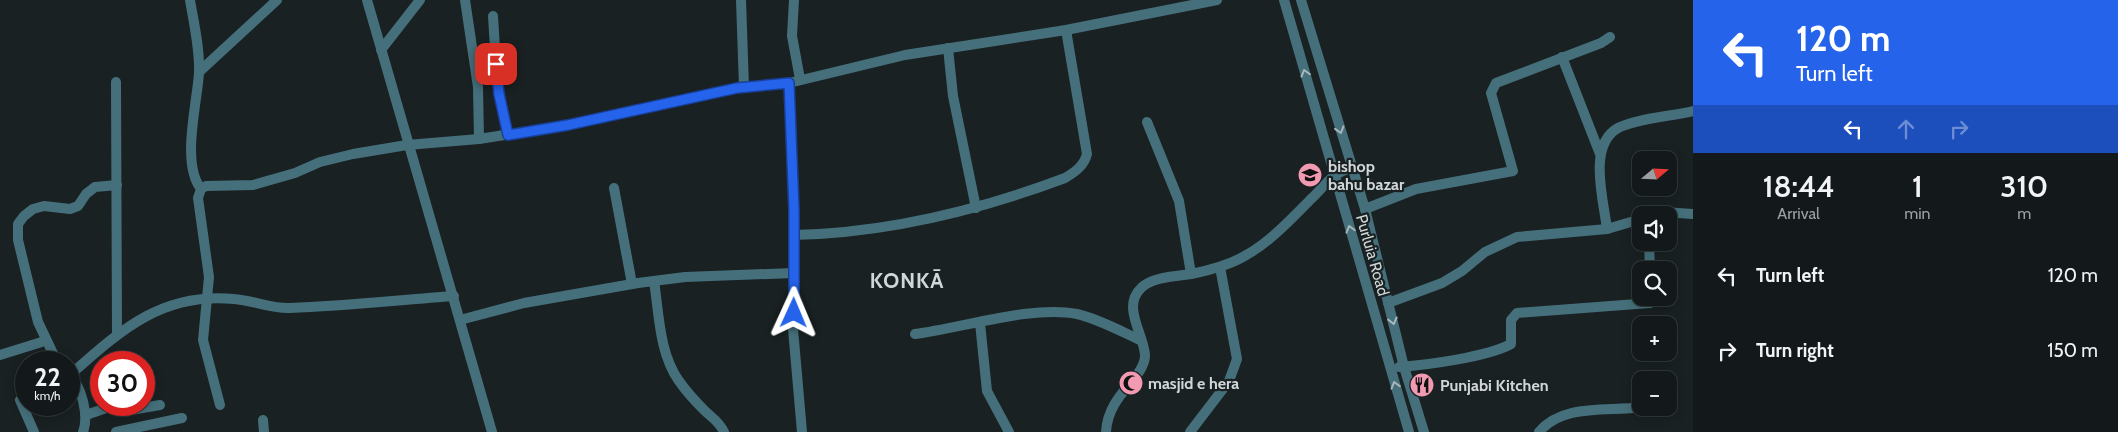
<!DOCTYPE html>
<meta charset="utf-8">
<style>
body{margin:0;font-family:Cabin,sans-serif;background:#1c2223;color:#f1f3f6;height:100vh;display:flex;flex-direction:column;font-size:19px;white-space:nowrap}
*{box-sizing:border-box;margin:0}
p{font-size:16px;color:#9da0a2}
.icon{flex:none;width:28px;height:28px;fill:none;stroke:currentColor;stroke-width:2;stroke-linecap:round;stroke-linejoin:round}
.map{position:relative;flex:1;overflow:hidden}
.details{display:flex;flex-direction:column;background:#13191a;width:425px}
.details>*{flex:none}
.top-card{background:#2563eb;color:#fff;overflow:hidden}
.needle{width:32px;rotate:71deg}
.controls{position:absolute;left:1632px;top:151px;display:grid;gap:10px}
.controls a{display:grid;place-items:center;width:45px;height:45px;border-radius:10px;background:#13191a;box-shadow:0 2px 12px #0003,0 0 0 1px #323839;font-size:25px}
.speed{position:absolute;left:15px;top:351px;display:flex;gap:10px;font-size:25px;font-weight:700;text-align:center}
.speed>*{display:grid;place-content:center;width:65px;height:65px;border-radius:50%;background:#13191a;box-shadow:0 2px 12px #0003,0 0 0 1px #323839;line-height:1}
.speed small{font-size:12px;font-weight:400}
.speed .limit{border:8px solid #d22;background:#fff;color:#111}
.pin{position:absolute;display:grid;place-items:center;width:42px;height:42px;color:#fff;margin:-21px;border-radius:10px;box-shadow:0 2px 8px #0006}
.me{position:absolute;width:55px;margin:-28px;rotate:1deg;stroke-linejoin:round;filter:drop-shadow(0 0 4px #0008)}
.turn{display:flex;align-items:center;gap:18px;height:105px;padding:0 20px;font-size:22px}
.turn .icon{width:65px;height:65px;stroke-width:2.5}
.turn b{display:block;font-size:35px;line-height:42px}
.lanes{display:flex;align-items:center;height:48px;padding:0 20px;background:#0003;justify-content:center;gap:25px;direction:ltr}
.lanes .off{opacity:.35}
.eta{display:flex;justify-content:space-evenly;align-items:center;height:85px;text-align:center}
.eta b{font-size:30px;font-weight:600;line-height:35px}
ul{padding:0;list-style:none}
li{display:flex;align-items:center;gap:15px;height:75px;padding:0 20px}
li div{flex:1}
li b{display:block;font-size:19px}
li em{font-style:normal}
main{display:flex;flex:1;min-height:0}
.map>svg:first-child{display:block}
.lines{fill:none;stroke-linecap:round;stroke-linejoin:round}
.street{stroke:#45707b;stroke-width:10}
.oneway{stroke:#a7b7bc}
.route-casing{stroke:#184099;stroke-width:12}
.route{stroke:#2563eb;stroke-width:9}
.labels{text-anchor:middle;stroke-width:4.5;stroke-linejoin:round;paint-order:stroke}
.poi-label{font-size:16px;font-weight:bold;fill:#d1d6d8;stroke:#192123;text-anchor:start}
.street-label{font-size:16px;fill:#d1d6d8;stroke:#192123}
.district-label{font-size:21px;font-weight:bold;letter-spacing:1px;fill:#d1d6d8;stroke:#192123}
</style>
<main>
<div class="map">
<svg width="1693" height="432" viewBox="0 0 1693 432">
<rect width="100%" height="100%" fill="#192123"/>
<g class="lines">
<!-- street -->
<g class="street">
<path d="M190,0C194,24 200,49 199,73C197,104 181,164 201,189"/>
<path d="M367,0L492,432"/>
<path d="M465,0L478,87L479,139"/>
<path d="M741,0L744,87"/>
<path d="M794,0L792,36L800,79"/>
<path d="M1284,0L1409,432"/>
<path d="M1301,0L1365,209L1404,367L1424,432"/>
<path d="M493,16L497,81L508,135"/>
<path d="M948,48L953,96L976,208"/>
<path d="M381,50L420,0"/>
<path d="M1562,57L1600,154"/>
<path d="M199,72L277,0"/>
<path d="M116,82L117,334"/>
<path d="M789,83L794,210L793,329L802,432"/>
<path d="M1147,122L1179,201L1191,274"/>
<path d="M614,188L632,284"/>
<path d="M1365,209L1416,189L1513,171L1491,93L1496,83L1601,43L1610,37"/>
<path d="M1654,215L1663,212L1693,214"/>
<path d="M1607,229C1604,202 1587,145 1618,128C1634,119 1673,116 1693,111"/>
<path d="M793,235C887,233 977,211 1065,178C1075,172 1084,166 1087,154L1066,30"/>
<path d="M1649,242L1650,270"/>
<path d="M654,281C659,313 659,353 679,381C686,391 695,401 704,410C712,418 719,421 724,432"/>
<path d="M1388,303L1442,283L1462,271L1485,252L1517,237L1607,229L1641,219"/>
<path d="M460,320L524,303L638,283L685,277L794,273"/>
<path d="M980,323L987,391L1009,432"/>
<path d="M915,334C962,328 1032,305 1077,314C1099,319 1120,331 1140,340"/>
<path d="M0,355L45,341"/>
<path d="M57,362L38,322L18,240V224L24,216L33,209L44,206L70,209L78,206L86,194L95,187L117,185"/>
<path d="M1399,367C1427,365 1487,357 1511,344V320L1517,313L1650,303L1651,298"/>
<path d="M69,375C82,386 89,416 83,432"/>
<path d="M70,375C120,331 161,292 234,299C252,300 271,309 290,308C344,306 399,300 454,296"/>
<path d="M26,397L20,400L34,432"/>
<path d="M129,405L131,410L160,405"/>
<path d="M220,405L203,340L209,277L198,198L201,189L206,186L253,185L295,173L320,162L353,154L407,145L479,139L568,125L737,88L789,83L905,55L1066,30L1217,0"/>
<path d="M86,415L115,405"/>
<path d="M263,420L264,432"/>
<path d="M116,432L182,418"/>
<path d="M1106,432C1108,394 1144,379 1145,356C1145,336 1121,307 1141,288C1152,277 1177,276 1191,274C1211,270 1231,265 1248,254C1271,241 1292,218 1311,199C1326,185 1331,173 1352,168"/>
<path d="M1190,432L1229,381L1237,359L1220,267"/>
<path d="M1539,432C1563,403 1609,412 1641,407"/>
</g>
</g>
<!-- one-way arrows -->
<defs><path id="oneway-chevron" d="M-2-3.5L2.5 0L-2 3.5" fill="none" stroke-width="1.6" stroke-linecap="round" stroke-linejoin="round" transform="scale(1.25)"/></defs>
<g class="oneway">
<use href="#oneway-chevron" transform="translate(1305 73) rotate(-106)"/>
<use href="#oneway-chevron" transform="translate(1340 130) rotate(73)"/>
<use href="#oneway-chevron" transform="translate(1350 229) rotate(-106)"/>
<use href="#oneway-chevron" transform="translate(1393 321) rotate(76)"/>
<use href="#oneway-chevron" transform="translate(1395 385) rotate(-106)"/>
</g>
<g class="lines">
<defs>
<path id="route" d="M496,64L499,94L508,135L568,125L737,88L789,83L794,210V313"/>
</defs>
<!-- route casing -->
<use href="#route" class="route-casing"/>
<!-- route -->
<use href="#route" class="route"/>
</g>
<!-- icons -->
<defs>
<symbol id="school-disc" viewBox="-11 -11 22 22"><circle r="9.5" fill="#f19ab1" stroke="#192123"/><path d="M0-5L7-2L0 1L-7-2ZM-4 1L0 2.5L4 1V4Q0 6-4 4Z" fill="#111"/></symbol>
<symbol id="mosque-disc" viewBox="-11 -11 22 22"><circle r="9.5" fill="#f19ab1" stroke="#192123"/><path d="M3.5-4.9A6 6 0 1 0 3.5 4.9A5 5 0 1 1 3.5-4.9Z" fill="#111"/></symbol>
<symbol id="restaurant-disc" viewBox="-11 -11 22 22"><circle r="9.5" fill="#f19ab1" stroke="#192123"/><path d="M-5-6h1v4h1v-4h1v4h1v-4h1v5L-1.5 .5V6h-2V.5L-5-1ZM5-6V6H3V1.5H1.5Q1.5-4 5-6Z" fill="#111"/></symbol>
</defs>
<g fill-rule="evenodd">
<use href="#school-disc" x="1296" y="161" width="28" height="28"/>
<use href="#mosque-disc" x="1117" y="369" width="28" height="28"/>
<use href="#restaurant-disc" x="1408" y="371" width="28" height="28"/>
</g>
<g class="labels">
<!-- poi labels -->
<g class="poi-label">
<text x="1328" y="172">bishop<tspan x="1328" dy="18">bahu bazar</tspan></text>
<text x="1148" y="389">masjid e hera</text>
<text x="1440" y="391">Punjabi Kitchen</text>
</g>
<!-- street labels -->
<g class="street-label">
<text transform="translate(1373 255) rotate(74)" y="6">Purluia Road</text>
</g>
<!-- district labels -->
<g class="district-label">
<text x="907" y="288">KONKĀ</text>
</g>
</g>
</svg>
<div class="controls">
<a><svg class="needle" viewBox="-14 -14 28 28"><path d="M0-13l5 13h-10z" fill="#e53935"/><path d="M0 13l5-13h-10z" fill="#9da0a2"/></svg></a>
<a><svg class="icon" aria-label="sound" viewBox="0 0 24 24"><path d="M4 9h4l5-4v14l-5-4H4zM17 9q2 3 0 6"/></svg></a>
<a><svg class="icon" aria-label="search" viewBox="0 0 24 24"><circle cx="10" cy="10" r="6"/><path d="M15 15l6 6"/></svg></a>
<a>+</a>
<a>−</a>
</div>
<div class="speed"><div>22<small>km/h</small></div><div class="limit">30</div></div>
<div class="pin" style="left:496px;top:64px;background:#d93025"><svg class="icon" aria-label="arrive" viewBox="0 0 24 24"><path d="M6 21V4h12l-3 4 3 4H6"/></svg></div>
<svg class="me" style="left:794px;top:313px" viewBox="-20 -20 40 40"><path d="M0-17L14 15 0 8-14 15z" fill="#2563eb" stroke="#fff" stroke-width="4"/></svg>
</div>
<section class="details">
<div class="top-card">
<div class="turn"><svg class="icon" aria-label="left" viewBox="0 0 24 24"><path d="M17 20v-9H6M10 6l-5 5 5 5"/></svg><div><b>120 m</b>Turn left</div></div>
<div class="lanes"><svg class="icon" aria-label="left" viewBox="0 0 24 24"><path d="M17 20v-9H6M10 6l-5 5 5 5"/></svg><svg class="icon off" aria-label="ahead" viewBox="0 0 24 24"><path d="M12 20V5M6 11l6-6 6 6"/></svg><svg class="icon off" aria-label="right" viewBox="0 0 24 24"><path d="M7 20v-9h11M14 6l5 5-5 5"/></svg></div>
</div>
<div class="eta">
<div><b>18:44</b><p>Arrival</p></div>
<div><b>1</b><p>min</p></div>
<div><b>310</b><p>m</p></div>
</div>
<ul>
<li><svg class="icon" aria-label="left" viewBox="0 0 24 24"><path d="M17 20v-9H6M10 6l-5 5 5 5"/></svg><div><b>Turn left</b></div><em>120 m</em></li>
<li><svg class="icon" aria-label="right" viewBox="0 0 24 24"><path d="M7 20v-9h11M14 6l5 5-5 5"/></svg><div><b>Turn right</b></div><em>150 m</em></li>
</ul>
</section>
</main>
